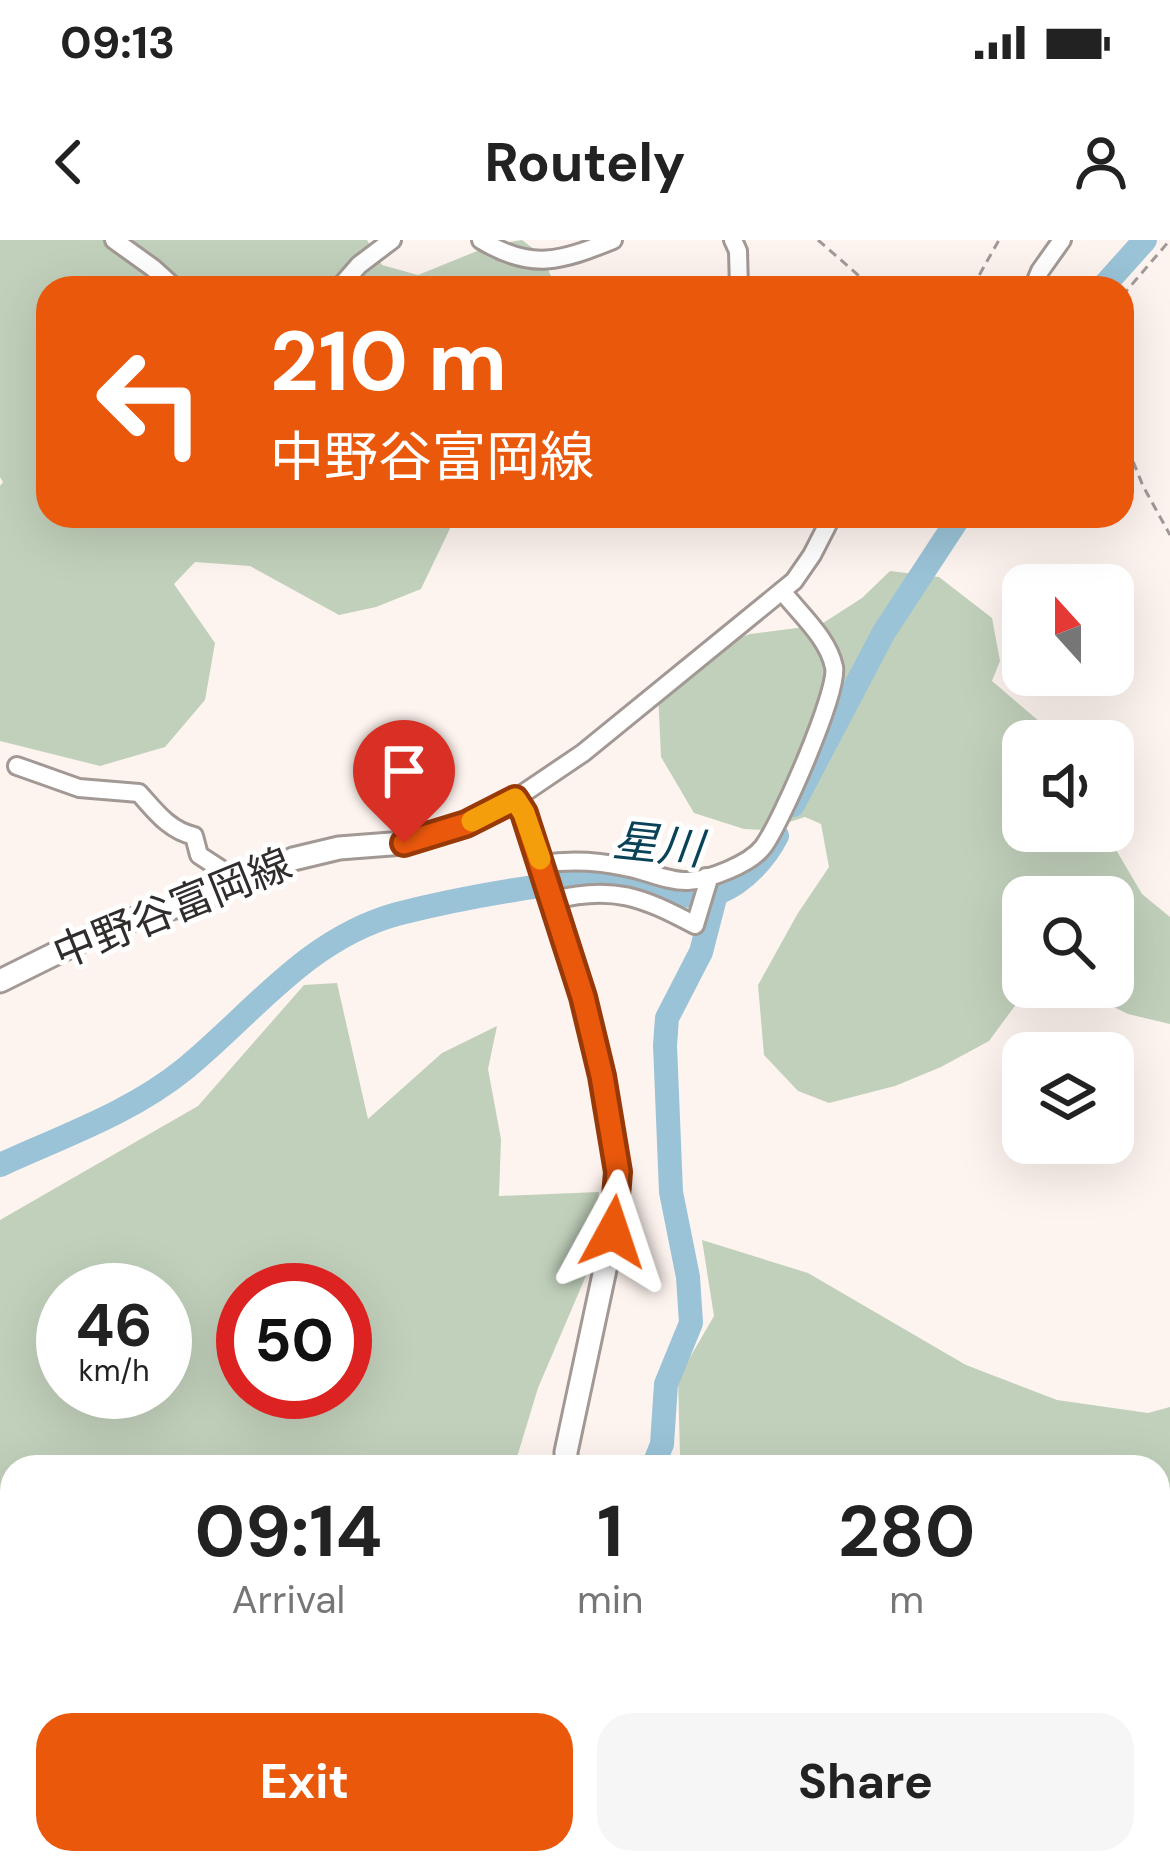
<!DOCTYPE html>
<meta charset="utf-8">
<style>
body{margin:0;font-family:"DM Sans","Noto Sans JP",sans-serif;background:#f6f6f6;color:#222;height:100vh;display:flex;flex-direction:column;font-size:45px;white-space:nowrap}
*{box-sizing:border-box;margin:0}
p{font-size:39px;color:#767676}
.icon{flex:none;width:66px;height:66px;fill:none;stroke:currentColor;stroke-width:2;stroke-linecap:round;stroke-linejoin:round}
.map{position:relative;flex:1;overflow:hidden}
.drawer{position:absolute;left:0px;top:1215px;width:1170px;height:420px;display:flex;flex-direction:column;background:#fff;border-radius:36px 36px 0 0;box-shadow:0 12px 48px #0002}
.drawer>*{flex:none}
.guide{position:absolute;left:36px;top:36px;width:1098px;height:252px;border-radius:36px;box-shadow:0 12px 48px #0002;background:#ea580c;color:#fff;overflow:hidden}
.needle{width:78px;rotate:339deg}
.buttons{position:absolute;left:1002px;top:324px;display:grid;gap:24px}
.buttons a{display:grid;place-items:center;width:132px;height:132px;border-radius:24px;background:#fff;box-shadow:0 12px 48px #0002;font-size:60px}
.speed{position:absolute;left:36px;top:1023px;display:flex;gap:24px;font-size:60px;font-weight:700;text-align:center}
.speed>*{display:grid;place-content:center;width:156px;height:156px;border-radius:50%;background:#fff;box-shadow:0 12px 48px #0002;line-height:1}
.speed small{font-size:30px;font-weight:400}
.speed .limit{border:18px solid #d22;background:#fff;color:#111}
.pin{position:absolute;display:grid;place-items:center;width:102px;height:102px;color:#fff;margin:-123px -51px;border-radius:50% 50% 50% 0;rotate:-45deg;box-shadow:0 0 12px #0007}
.pin .icon{rotate:45deg}
.me{position:absolute;width:132px;margin:-66px;rotate:5deg;stroke-linejoin:round;filter:drop-shadow(0 0 9px #0008)}
.turn{display:flex;align-items:center;gap:42px;height:252px;padding:0 36px;font-size:54px}
.turn .icon{width:156px;height:156px;stroke-width:2.5}
.turn b{display:block;font-size:84px;line-height:102px}
.eta{display:flex;justify-content:space-evenly;align-items:center;height:204px;text-align:center}
.eta b{font-size:72px;font-weight:700;line-height:84px}
.action{display:flex;gap:24px;margin-top:auto;padding:24px 36px}
.action a{flex:1;height:138px;border-radius:36px;background:#ea580c;color:#fff;font-size:48px;font-weight:700;line-height:138px;text-align:center}
.action a+a{background:#f6f6f6;color:#222}
.status{display:flex;justify-content:space-between;align-items:center;height:84px;padding:0 60px;background:#fff;direction:ltr}
.status svg{height:33px;fill:currentColor}
header{display:flex;justify-content:space-between;align-items:center;height:156px;padding:0 36px;background:#fff;font-size:54px;font-weight:700}
.map>svg:first-child{display:block}
.green{fill:#c1d0bb;fill-rule:evenodd}
.lines{fill:none;stroke-linecap:round;stroke-linejoin:round}
.river{stroke:#9ac3d7;stroke-width:24}
.minor-casing{stroke:#a29894;stroke-width:22}
.major-casing{stroke:#a29894;stroke-width:27}
.path{stroke:#a09996;stroke-width:3;stroke-dasharray:9 6;stroke-linecap:butt}
.minor{stroke:#fff;stroke-width:16}
.major{stroke:#fff;stroke-width:21}
.route-casing{stroke:#983908;stroke-width:30}
.route{stroke:#ea580c;stroke-width:21}
.slow{stroke:#f59e0b;stroke-width:21}
.labels{text-anchor:middle;stroke-width:10;stroke-linejoin:round;paint-order:stroke}
.street-label{font-size:42px;fill:#312d2c;stroke:#fff}
.water-label{font-size:45px;font-style:italic;fill:#0a4358;stroke:#fff}
</style>
<div class="status"><b>09:13</b><svg viewBox="0 0 49 12"><path d="M0 12V9h3v3zM5 12V6h3v6zM10 12V3h3v9zM15 12V0h3v12zM26 1h20v11H26zM47 4h2v5h-2z"/></svg></div>
<header><svg class="icon" aria-label="back" viewBox="0 0 24 24"><path d="M15 5l-7 7 7 7"/></svg>Routely<svg class="icon" aria-label="person" viewBox="0 0 24 24"><circle cx="12" cy="8" r="4"/><path d="M4 21q1-7 8-7t8 7"/></svg></header>
<div class="map">
<svg width="1170" height="1635" viewBox="0 0 1170 1635">
<rect width="100%" height="100%" fill="#fef4ef"/>
<!-- green -->
<g class="green">
<path d="M0,0H367L382,25L418,35L492,5L522,0L542,15L556,48H48V276H456L421,349L376,367L339,375L250,326L195,322L174,344L215,403L205,460L165,507L100,526L0,501V246L3,242L0,237Z"/>
<path d="M890,331L939,337L992,378L1000,421L992,441L1047,488L1054,501H1023V591H1105L1142,654L1170,677V784L1128,774L1073,747H1113V657H1023V747H1050L1017,763L989,801L941,827L895,846L829,863L798,851L764,815L758,745L798,673L829,627L821,584L805,577L764,590L744,589L694,573L661,517L658,452L689,416L750,394L820,385L862,358Z"/>
<path d="M337,743L368,879L442,813L497,786L488,829L501,899L499,956L599,952L588,1031L538,1148L514,1227H12V1623H627V1635H0V980L198,866L304,745ZM63,1050H165V1152H63ZM243,1050H345V1152H243Z"/>
<path d="M702,1000L808,1033L966,1125L1057,1160L1148,1173L1170,1167V1511L1158,1519V1227H678L680,1216L678,1138L714,1076Z"/>
<path d="M774,1623H1052L1042,1635H775Z"/>
</g>
<g class="lines">
<!-- river -->
<g class="river">
<path d="M1102,48L1145,0"/>
<path d="M793,565L884,392L960,276"/>
<path d="M0,925C63,896 131,873 186,828C254,772 307,699 397,674C444,662 492,653 540,646C558,643 577,638 594,638C632,637 685,667 720,652C744,642 765,619 777,596"/>
<path d="M653,1227L662,1204L666,1144L691,1083L688,1037L671,952L665,805L667,778L701,712L716,654"/>
</g>
<defs>
<g id="minor">
<path d="M114,0L153,28L175,48"/>
<path d="M481,0C532,31 561,21 613,0"/>
<path d="M733,0L738,11L739,48"/>
<path d="M339,48L359,25L392,0"/>
<path d="M1033,48L1040,31L1062,0"/>
<path d="M17,526L79,548L139,553C156,572 169,590 194,596L199,615L219,628L231,647"/>
<path d="M515,559L583,513L794,341L812,315L832,276"/>
<path d="M542,624C569,620 597,621 625,627C645,630 668,642 688,641C709,640 750,624 763,607C780,585 839,451 834,427C828,398 800,374 782,351"/>
<path d="M553,660C613,645 642,657 695,685L708,642L706,637"/>
</g>
<g id="major">
<path d="M0,741L109,687L204,658L293,619L339,608L404,603L467,584L515,559L524,573L544,629L583,757L602,836L618,932L613,992L566,1212V1227"/>
<path d="M668,1623L669,1635"/>
</g>
</defs>
<!-- minor casing -->
<use href="#minor" class="minor-casing"/>
<!-- major casing -->
<use href="#major" class="major-casing"/>
<!-- path -->
<g class="path">
<path d="M818,0L873,48"/>
<path d="M884,48L906,39L965,48"/>
<path d="M972,48L999,0"/>
<path d="M1122,56L1170,0"/>
<path d="M1122,194L1143,246L1170,295"/>
<path d="M1158,1288L1170,1274"/>
<path d="M947,1635L950,1623"/>
</g>
<!-- minor -->
<use href="#minor" class="minor"/>
<!-- major -->
<use href="#major" class="major"/>
</g>
<g class="lines">
<defs>
<path id="route" d="M404,603L466,584L515,559L524,573L583,757L602,836L618,932L613,992"/>
</defs>
<!-- route casing -->
<use href="#route" class="route-casing"/>
<!-- route -->
<use href="#route" class="route"/>
<!-- slow -->
<path class="slow" d="M472,581L515,559L524,573L540,619"/>
</g>
<g class="labels">
<!-- street labels -->
<g class="street-label">
<text transform="translate(172 668) rotate(-22)" y="15">中野谷富岡線</text>
</g>
<!-- water labels -->
<g class="water-label">
<text transform="translate(658 604) rotate(6)" y="16">星川</text>
</g>
</g>
</svg>
<div class="buttons">
<a><svg class="needle" viewBox="-14 -14 28 28"><path d="M0-13l5 13h-10z" fill="#e53935"/><path d="M0 13l5-13h-10z" fill="#767676"/></svg></a>
<a><svg class="icon" aria-label="sound" viewBox="0 0 24 24"><path d="M4 9h4l5-4v14l-5-4H4zM17 9q2 3 0 6"/></svg></a>
<a><svg class="icon" aria-label="search" viewBox="0 0 24 24"><circle cx="10" cy="10" r="6"/><path d="M15 15l6 6"/></svg></a>
<a><svg class="icon" aria-label="layers" viewBox="0 0 24 24"><path d="M12 4l9 5-9 5-9-5zM3 14l9 5 9-5"/></svg></a>
</div>
<div class="speed"><div>46<small>km/h</small></div><div class="limit">50</div></div>
<div class="pin" style="left:404px;top:603px;background:#d93025"><svg class="icon" aria-label="arrive" viewBox="0 0 24 24"><path d="M6 21V4h12l-3 4 3 4H6"/></svg></div>
<svg class="me" style="left:613px;top:992px" viewBox="-20 -20 40 40"><path d="M0-17L14 15 0 8-14 15z" fill="#ea580c" stroke="#fff" stroke-width="4"/></svg>
<div class="guide">
<div class="turn"><svg class="icon" aria-label="left" viewBox="0 0 24 24"><path d="M17 20v-9H6M10 6l-5 5 5 5"/></svg><div><b>210 m</b>中野谷富岡線</div></div>
</div>
<section class="drawer">
<div class="eta">
<div><b>09:14</b><p>Arrival</p></div>
<div><b>1</b><p>min</p></div>
<div><b>280</b><p>m</p></div>
</div>
<div class="action"><a>Exit</a><a>Share</a></div>
</section>
</div>
